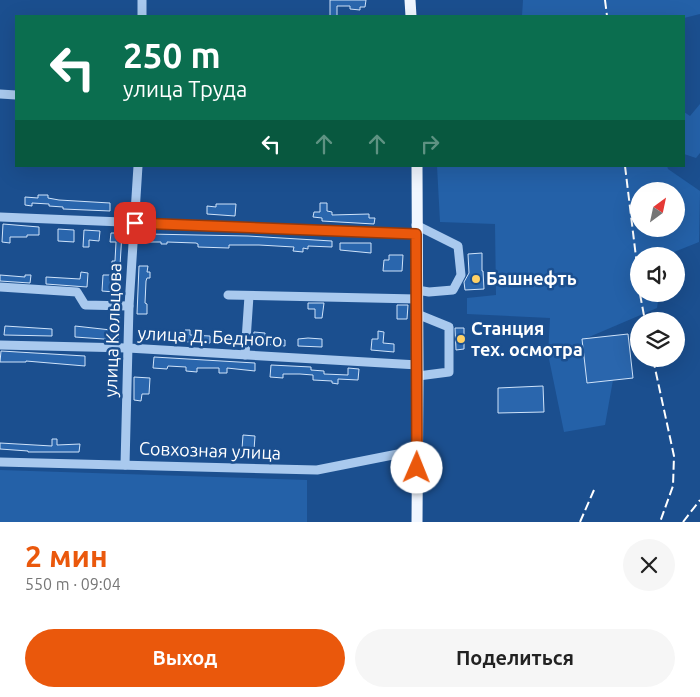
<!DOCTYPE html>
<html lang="ru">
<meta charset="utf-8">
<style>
body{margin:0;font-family:Ubuntu,sans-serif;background:#f6f6f6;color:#222;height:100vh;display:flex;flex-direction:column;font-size:19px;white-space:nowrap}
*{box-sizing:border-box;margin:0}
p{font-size:16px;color:#767676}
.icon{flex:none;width:28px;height:28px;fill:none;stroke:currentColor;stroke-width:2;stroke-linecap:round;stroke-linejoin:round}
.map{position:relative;height:522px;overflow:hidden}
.details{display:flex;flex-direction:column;background:#fff;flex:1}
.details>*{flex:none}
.top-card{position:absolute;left:15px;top:15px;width:670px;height:152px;border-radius:0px;box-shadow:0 5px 20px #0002;background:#0b6e4f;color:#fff;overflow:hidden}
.needle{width:32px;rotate:33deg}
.fabs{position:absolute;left:630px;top:182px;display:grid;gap:10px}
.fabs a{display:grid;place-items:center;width:55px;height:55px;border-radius:50%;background:#fff;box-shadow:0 5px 20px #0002;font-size:25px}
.pin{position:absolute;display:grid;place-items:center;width:42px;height:42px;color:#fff;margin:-21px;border-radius:10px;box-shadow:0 2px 8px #0006}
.me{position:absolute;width:55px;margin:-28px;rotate:1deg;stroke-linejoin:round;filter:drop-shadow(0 0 4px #0008)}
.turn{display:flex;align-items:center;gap:18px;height:105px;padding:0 25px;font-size:22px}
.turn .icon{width:65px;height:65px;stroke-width:2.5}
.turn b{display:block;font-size:35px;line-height:42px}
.lanes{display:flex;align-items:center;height:48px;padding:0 25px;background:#0003;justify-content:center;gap:25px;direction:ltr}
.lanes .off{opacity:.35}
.round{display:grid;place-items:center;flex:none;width:52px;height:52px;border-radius:26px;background:#f6f6f6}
.summary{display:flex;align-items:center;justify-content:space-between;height:85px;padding:0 25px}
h1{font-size:30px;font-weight:700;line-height:38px;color:#ea580c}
.cta{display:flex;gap:10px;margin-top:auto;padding:10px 25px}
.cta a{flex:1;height:58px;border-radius:30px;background:#ea580c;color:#fff;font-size:20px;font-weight:700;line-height:58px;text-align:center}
.cta a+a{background:#f6f6f6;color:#222}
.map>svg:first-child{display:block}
.green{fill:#2461a8;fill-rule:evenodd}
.building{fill:#2a66ad;stroke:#cfe3fa}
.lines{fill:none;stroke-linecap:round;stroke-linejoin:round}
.minor{stroke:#a9c9ee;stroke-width:9}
.major{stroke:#f0f6ff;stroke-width:11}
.rail{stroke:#fff;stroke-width:2;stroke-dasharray:9 4;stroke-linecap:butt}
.route-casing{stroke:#983908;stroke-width:12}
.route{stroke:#ea580c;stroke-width:9}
.poi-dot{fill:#ffd166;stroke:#1b4f8f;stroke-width:2}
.labels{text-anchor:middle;stroke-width:5;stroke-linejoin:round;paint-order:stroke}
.poi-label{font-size:18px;font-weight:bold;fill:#fff;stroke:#1b4f8f;text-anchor:start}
.street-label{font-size:18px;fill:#fff;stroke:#1b4f8f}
</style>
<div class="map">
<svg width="700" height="522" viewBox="0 0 700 522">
<rect width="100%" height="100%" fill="#1b4f8f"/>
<!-- green -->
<g class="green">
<path d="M523,0H700V14L684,18V16H522Z"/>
<path d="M700,104V153L696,158L684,154V112L690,116Z"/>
<path d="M437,166H667L668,169L700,191L699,242L664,256H639V294H659L657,308L582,340L587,383L613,380L605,425L564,432L548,354L550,318L467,314V298L496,295L495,224L440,222ZM639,191H676V229H639Z"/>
<path d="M0,470L307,480V522H0Z"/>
</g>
<!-- building -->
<g class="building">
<path d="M330,0H366L365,7H360V10L350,9V6H337V16H330Z"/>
<path d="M38,195H48V198L59,200L110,203V211L63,209V207L49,206V204L32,203V206L25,205V197L38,198Z"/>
<path d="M320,203H327V211L332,212V215L369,214V218H375L374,224L322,221V218L313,217L314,212H320Z"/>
<path d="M216,204H236L235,216L207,214V206L216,207Z"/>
<path d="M3,224L39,227V235H27V237H10V243L2,242Z"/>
<path d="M58,229L74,230V242L58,241Z"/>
<path d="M84,230L100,231L99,241L89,240V247H83Z"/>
<path d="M111,233H122L119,282H114V292L102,291L103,275H112V261H115L116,242H110Z"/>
<path d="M148,234L248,236L332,241V247L308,246V249L303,248V252L293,251L294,247L259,245H229V248L198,247V244L196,243L167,242V244H161V242H148Z"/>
<path d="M340,243H371V253L340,250Z"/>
<path d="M482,253V271H483L484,289L465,290L464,282L469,273L468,254Z"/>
<path d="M389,255H403L402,271H383L384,260H389Z"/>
<path d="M139,266H148L147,272H150V278H147L146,281L145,303L147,304V314H137Z"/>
<path d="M81,272L88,273L87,287L46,284V277L80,279Z"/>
<path d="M0,275L25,277V275H31L30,283L0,281Z"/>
<path d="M308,303H324L322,318H315V309H308Z"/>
<path d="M397,305H408L407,319H397Z"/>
<path d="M112,312H120L118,340L75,337V326L111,330Z"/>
<path d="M5,326L52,329V336L4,335Z"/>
<path d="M455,328H464V349L456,350Z"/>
<path d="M185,330H190V335L210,336V343L154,340V335H158V332L171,333V335L182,336V332H185Z"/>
<path d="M378,331L384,332L383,343L394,344V352L371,350L372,339H378Z"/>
<path d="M254,332L265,333V338L285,340V346L253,343Z"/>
<path d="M628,334L633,378L587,383L582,339Z"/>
<path d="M308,338L322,339V347L298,346V339Z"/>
<path d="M1,351L85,356V366L26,361V362H0Z"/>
<path d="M154,357L255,363V371L227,368V373H219V368H197V372L186,371V367L168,366L167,369L153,368Z"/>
<path d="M271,365L311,367V370L324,371V374L348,375V368L359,369L358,380L338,379V384L332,383V381L313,380V375L300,374H283V378L270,377Z"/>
<path d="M134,377L150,378L149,394H142L141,401L134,400Z"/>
<path d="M543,386L544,412L498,413V388Z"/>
<path d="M243,435L255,436L254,450L242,449Z"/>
<path d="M52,439H57V445L80,444L79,452H28V451L0,449V443L52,446Z"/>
</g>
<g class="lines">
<!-- minor -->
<g class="minor">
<path d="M142,16V0"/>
<path d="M0,94L16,95"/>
<path d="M0,217L416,234"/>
<path d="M416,225L458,246L461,275L453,290L429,292L417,290"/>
<path d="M0,287L77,292L85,305L129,306"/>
<path d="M228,295L417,299"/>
<path d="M417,314L449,327V372L418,376"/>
<path d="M0,345L128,348L418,365"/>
<path d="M245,355L249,296"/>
<path d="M0,462L317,470L418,450"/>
<path d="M125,465L129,306L138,166"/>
</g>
<!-- major -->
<g class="major">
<path d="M410,0L411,16"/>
<path d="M417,166L418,376L417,522"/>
</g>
<!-- rail -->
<g class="rail">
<path d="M605,0L607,16"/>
<path d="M625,166L639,282"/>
<path d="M640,294L645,321"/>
<path d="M653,359L674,456L673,486L660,522"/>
<path d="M580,522L594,490"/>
<path d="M683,522L700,500"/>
</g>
</g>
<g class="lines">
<defs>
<path id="route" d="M135,223L416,234L417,468"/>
</defs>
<!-- route casing -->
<use href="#route" class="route-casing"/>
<!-- route -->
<use href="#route" class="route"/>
</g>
<!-- markers -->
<g class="poi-dot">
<circle cx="476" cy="279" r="5"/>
<circle cx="461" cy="339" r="5"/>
</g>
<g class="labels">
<!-- poi labels -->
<g class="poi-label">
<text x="486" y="285">Башнефть</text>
<text x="471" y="335">Станция<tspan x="471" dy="21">тех. осмотра</tspan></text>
</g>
<!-- street labels -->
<g class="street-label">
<text transform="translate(113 330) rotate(-88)" y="6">улица Кольцова</text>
<text transform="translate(210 337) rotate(3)" y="6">улица Д. Бедного</text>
<text transform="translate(210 451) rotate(2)" y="6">Совхозная улица</text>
</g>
</g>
</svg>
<div class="fabs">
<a><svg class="needle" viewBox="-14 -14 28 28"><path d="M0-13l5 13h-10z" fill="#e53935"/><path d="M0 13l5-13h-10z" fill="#767676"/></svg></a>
<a><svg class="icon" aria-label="sound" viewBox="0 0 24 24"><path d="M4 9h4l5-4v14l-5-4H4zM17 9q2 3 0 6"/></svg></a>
<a><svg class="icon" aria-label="layers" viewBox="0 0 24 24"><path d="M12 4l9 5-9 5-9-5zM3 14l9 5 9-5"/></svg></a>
</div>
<div class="pin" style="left:135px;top:223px;background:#d93025"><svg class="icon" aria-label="arrive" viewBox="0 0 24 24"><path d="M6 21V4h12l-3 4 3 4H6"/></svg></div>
<svg class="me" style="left:417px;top:468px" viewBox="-20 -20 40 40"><circle r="19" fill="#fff"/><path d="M0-13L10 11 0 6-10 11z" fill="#ea580c"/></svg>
<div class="top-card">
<div class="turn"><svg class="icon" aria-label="left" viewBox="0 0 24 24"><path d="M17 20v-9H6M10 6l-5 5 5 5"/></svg><div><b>250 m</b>улица Труда</div></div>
<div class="lanes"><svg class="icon" aria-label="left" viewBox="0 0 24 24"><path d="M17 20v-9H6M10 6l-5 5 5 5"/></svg><svg class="icon off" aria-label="ahead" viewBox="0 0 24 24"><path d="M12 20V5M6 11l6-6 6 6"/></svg><svg class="icon off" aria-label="ahead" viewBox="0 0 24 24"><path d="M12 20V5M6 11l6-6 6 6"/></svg><svg class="icon off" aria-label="right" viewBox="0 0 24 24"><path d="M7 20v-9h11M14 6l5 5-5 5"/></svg></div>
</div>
</div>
<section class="details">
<div class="summary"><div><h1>2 мин</h1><p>550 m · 09:04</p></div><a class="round"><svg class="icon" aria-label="close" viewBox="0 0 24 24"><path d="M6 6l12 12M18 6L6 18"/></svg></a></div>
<div class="cta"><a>Выход</a><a>Поделиться</a></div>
</section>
